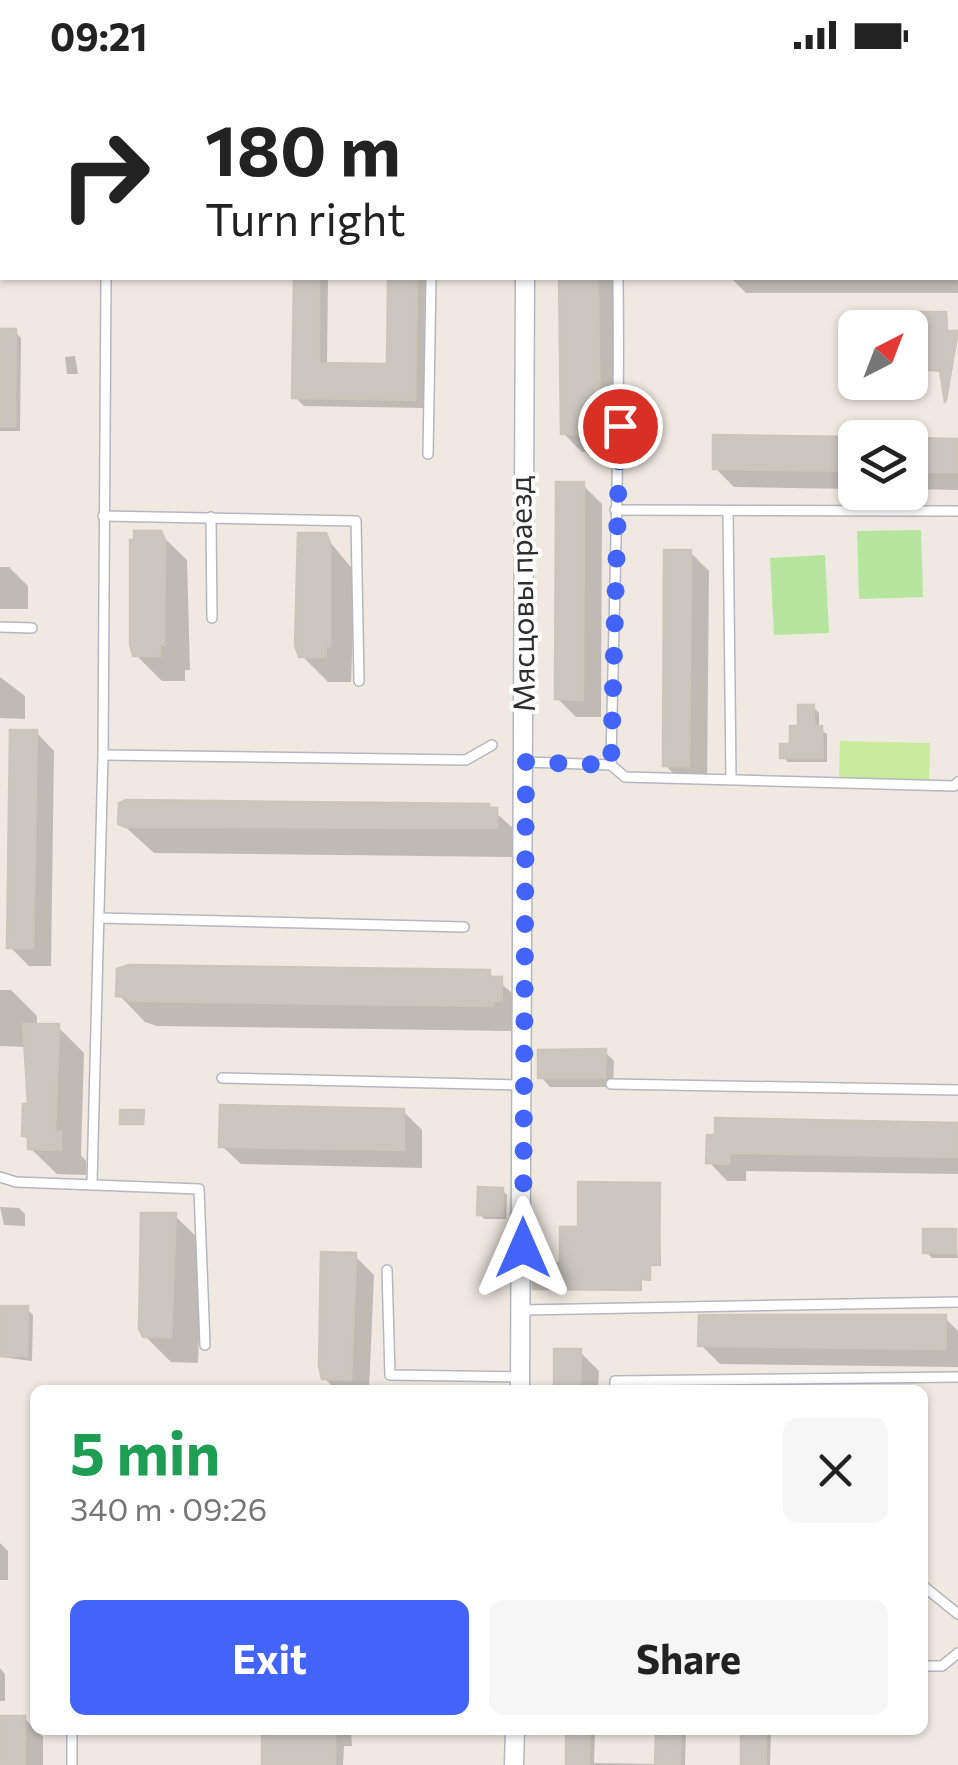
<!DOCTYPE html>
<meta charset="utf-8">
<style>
body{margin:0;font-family:Commissioner,sans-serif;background:#f6f6f6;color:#222;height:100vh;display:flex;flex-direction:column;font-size:38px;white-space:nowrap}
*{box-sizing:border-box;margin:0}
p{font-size:32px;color:#767676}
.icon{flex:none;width:55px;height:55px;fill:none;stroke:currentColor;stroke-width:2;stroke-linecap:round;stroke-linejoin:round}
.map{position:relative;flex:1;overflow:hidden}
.sheet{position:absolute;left:30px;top:1315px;width:898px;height:350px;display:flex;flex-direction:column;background:#fff;border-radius:15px;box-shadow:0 2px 8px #0004}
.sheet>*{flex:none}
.top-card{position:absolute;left:0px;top:0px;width:960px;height:210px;box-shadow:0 2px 8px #0004;background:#fff;color:#222;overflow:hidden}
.needle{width:65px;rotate:42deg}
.tools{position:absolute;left:838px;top:240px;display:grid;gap:20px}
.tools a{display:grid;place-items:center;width:90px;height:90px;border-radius:15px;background:#fff;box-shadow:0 2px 8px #0004;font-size:50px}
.pin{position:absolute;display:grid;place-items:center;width:85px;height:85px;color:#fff;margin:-42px;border:5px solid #fff;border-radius:50%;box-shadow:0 2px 10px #0007}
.me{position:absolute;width:110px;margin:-55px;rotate:0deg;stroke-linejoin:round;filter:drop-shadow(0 0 8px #0008)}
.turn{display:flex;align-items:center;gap:35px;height:210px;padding:0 40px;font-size:45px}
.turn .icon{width:130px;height:130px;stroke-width:2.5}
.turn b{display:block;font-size:70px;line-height:85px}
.round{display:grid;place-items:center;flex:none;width:105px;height:105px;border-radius:15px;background:#f6f6f6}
.summary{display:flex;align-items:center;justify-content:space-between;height:170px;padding:0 40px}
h1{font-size:60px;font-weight:700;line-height:75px;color:#1e9e55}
.button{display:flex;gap:20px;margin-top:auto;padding:20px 40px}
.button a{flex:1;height:115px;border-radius:15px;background:#4264fb;color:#fff;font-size:40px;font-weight:700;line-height:115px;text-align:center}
.button a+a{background:#f6f6f6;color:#222}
.status{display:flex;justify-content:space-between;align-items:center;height:70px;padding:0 50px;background:#fff;direction:ltr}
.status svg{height:28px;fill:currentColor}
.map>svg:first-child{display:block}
.green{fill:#b6e59e}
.pitch{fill:#c9ec9a}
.shadow{fill:#0003}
.building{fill:#cbc7bf;stroke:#cbc5ba;stroke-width:2.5}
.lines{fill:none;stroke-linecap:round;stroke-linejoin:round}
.service-casing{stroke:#b4b7c1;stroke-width:12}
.minor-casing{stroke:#b4b7c1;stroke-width:21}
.service{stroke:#fff;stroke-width:9}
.minor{stroke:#fff;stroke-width:18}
.route{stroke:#4264fb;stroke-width:18;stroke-dasharray:0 32.4}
.labels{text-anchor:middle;stroke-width:8;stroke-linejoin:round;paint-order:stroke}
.street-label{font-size:30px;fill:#2e2e2e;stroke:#fff}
</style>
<div class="status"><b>09:21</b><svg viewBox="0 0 49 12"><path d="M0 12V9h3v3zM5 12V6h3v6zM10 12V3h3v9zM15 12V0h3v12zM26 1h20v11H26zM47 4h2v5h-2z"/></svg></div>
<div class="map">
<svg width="958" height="1695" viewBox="0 0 958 1695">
<rect width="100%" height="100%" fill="#efe9e1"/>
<!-- green -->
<g class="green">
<path d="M921,460L923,527L859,529L857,461Z"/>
<path d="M825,485L829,563L774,565L770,488Z"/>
</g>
<!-- pitch -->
<path class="pitch" d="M840,671L930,673L929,711L839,709Z"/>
<!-- shadow -->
<g class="shadow">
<path d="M39,0H85V2H42Z"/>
<path d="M214,0H354L214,2Z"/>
<path d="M677,0H703V2H680Z"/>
<rect x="0" y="48" width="2" height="58"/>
<path d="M958,175V223H746L731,208H958Z"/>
<path d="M296,208H336L328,209L327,296H390V208H425L424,338L304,336L295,327Z"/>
<path d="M561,208H615L617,382H582L563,363Z"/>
<path d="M945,244L948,264H958L947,331L943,302L910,300V263H924Z"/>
<path d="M0,262H15L21,268L20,361H0Z"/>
<path d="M75,286L78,304H67L65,287Z"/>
<path d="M855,370V419L734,417L715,398Z"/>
<path d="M910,371L958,373V420L910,419Z"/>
<path d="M583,415L602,434L601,647H576L557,628Z"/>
<path d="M160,464L187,490L190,600H185V611H162L136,585Z"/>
<path d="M325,466L355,502L351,612H328L301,585Z"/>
<path d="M690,482L709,501L707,714H684L665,695Z"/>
<path d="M0,497H9L28,516V539H0Z"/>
<path d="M0,607L25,626V649L0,648Z"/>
<path d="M813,637L819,643V659L827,664V692H788L783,687Z"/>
<path d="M36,662L54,681L51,896H29L10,877Z"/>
<path d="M488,736L523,767L518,787L154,783L121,753Z"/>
<path d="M489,903L527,936L518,961L157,956L145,952L119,925Z"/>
<path d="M0,920H11L37,946V957H58L84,983L81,1085L86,1091V1105L57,1104L30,1078L25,1065L30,1036L27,977L0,976Z"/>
<path d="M605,982L614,991L613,1017H550L541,1007Z"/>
<path d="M403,1041L422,1060V1098L241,1094L222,1076Z"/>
<path d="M958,1055V1104L746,1101V1111H727L709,1092V1068Z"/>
<path d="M659,1115L661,1196H651V1211L642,1210V1221L535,1218L562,1195L581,1159Z"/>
<path d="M502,1120L507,1125L506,1149H484L480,1144Z"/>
<path d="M0,1137L19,1138L25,1144V1156L4,1155Z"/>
<path d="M175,1146L202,1172L198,1293L171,1292L145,1266Z"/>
<path d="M955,1161L958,1188H932L926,1182Z"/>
<path d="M355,1186L374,1205L369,1320H336L324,1308Z"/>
<path d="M0,1239H27L33,1245L32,1291L0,1287Z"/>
<path d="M945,1248L958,1261V1297L720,1294L701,1275Z"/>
<path d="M580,1282L599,1301L598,1320H557Z"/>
<path d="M0,1473L8,1481V1510H0Z"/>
<path d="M0,1598L5,1604V1631H0Z"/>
<path d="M0,1648H24L43,1667V1695H0Z"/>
<path d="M264,1660H351L352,1676H344L343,1695H264Z"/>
<path d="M569,1660L595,1663L594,1693L658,1694V1660H686L685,1695H568Z"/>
<path d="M744,1660L771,1662L770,1695H743Z"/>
</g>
<!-- building -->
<g class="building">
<path d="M294,208H319V293L387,294L388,208H417L415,330L292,328Z"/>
<path d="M559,208H598L600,364H561Z"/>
<path d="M921,242H946L947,261H958L945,333L940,300L910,299V260H921Z"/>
<path d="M0,259H16L15,356H0Z"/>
<path d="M713,365L855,367V401L713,399Z"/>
<path d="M910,368L957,369V402H910Z"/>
<path d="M556,412H584L583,630L555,629Z"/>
<path d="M134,461H161L165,470L164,575L160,574V586H133L130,574V470H134Z"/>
<path d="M298,463H326L330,473V576H326V587H299L295,575Z"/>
<path d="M664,480H691L689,696H663Z"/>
<path d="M798,635H814V656H822L823,688H780V674H790V656H798Z"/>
<path d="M10,660H37L33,878H7Z"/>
<path d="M126,730L489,734V738H497V758L125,757L118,754L119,733Z"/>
<path d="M129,895L490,900V907H502V931H493V936L128,931V927L116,926L117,899Z"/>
<path d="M23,954H59L55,1062H61V1080L28,1079V1066H22L23,1034H28Z"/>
<path d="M606,979L605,1008H538V980Z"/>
<path d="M220,1035L404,1039V1080L219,1077Z"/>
<path d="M120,1040H144L143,1054H120Z"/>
<path d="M715,1048L958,1053V1087L729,1083V1094L706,1093L707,1065H715Z"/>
<path d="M578,1112L660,1113L659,1195H650V1209H640V1220L533,1219V1193H560V1157H578Z"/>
<path d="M478,1117L503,1118V1146L477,1145Z"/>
<path d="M141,1143H176L171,1267H143L139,1258Z"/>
<rect x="923" y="1159" width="33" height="24"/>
<path d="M321,1182L356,1183L351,1310L322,1309L319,1297Z"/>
<path d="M0,1236H28L27,1286H0Z"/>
<path d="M699,1245H946L945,1279L698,1276Z"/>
<path d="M554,1279H581L580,1320H554Z"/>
<rect x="0" y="1646" width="25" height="49"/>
<rect x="262" y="1660" width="73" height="35"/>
<path d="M566,1660H590L589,1695H566Z"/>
<path d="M656,1660H681L680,1695H655Z"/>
<rect x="741" y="1660" width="25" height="35"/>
</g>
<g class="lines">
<defs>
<g id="service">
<path d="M108,2V0"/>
<path d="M433,2V0"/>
<path d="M428,384L431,208"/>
<path d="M615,440L958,441"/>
<path d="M728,441L731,708"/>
<path d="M103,446L356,451L359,611"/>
<path d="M211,447L212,548"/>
<path d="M0,557L32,558"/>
<path d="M103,685L466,690L492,675"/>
<path d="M526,692L611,695L625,707L954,716L958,712"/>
<path d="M611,695C614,532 620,370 618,208"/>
<path d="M99,848L464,857"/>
<path d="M222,1008L522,1015"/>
<path d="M611,1014L958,1020"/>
<path d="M0,1107L16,1112L199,1119L205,1275"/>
<path d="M92,1113L103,685L106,208"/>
<path d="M387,1200L390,1305L520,1307"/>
<path d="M523,1240L958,1232"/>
<path d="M615,1320V1311L958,1307"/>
<path d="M922,1515L958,1544"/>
<path d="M922,1596H942L958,1583"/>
<path d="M72,1695V1660"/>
</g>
<g id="minor">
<path d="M526,2V0"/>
<path d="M520,1320L525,208"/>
<path d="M514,1695L515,1660"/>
</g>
</defs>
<!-- service casing -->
<use href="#service" class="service-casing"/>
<!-- minor casing -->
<use href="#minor" class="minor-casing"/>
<!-- service -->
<use href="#service" class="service"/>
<!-- minor -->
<use href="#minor" class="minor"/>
</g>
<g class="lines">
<!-- route -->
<path class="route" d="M523,1178L526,692L611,695L620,356"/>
</g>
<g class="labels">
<!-- street labels -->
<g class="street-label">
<text transform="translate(523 524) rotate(-91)" y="10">Мясцовы праезд</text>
</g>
</g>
</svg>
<div class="tools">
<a><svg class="needle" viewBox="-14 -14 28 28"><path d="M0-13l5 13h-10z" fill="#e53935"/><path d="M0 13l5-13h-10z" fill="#767676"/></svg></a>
<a><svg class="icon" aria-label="layers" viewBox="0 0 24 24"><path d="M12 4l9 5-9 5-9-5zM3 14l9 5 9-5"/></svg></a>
</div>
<div class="pin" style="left:620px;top:356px;background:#d93025"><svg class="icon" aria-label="arrive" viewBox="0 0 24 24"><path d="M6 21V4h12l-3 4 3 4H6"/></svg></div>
<svg class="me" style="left:523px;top:1178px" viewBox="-20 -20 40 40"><path d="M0-17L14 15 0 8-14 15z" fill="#4264fb" stroke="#fff" stroke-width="4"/></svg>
<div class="top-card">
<div class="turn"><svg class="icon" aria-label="right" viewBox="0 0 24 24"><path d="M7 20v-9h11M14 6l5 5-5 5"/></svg><div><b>180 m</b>Turn right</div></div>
</div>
<section class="sheet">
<div class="summary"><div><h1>5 min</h1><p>340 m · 09:26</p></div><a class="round"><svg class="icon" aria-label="close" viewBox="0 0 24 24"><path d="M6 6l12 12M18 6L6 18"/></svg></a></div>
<div class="button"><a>Exit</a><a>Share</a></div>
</section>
</div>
